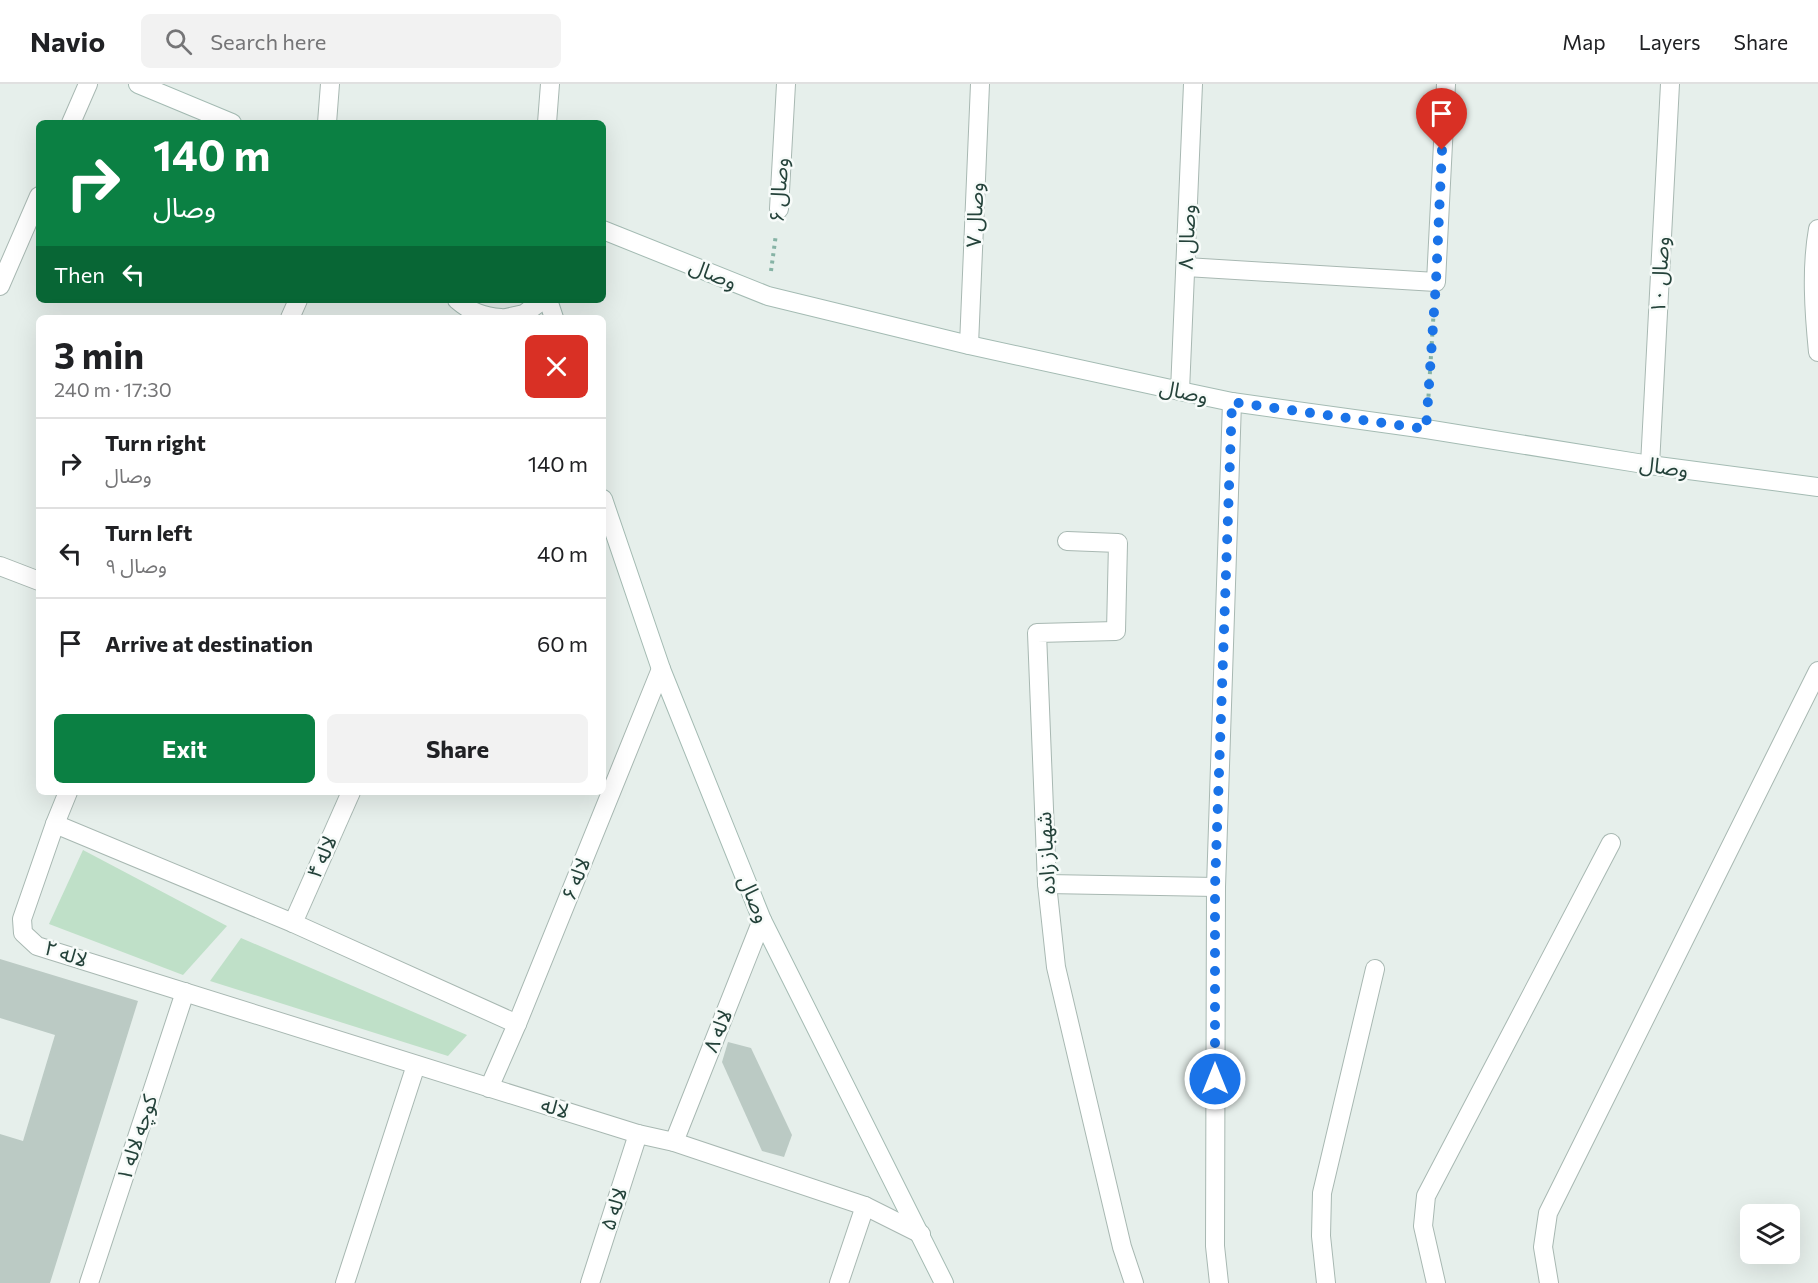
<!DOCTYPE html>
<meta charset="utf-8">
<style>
body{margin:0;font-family:Commissioner,"Noto Sans Arabic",sans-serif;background:#f2f2f2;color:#202124;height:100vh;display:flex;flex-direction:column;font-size:22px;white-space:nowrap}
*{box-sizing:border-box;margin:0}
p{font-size:20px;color:#757577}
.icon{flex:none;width:33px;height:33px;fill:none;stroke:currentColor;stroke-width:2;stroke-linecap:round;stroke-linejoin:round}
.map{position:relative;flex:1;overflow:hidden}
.panel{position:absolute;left:36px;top:231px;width:570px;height:480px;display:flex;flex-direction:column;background:#fff;border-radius:9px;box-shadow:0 6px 24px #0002}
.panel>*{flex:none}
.banner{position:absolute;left:36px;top:36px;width:570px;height:183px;border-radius:9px;box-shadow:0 6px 24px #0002;background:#0b8043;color:#fff;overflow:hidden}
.controls{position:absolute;left:1740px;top:1120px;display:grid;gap:12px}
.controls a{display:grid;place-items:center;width:60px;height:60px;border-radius:9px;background:#fff;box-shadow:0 6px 24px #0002;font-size:30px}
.pin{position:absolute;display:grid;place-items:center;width:51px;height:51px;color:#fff;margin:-62px -26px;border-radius:50% 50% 50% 0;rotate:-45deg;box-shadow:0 0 6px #0007}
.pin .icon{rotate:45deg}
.me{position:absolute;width:66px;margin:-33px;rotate:0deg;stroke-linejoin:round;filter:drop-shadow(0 0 4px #0008)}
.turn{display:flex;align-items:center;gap:21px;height:126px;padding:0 18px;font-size:27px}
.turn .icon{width:78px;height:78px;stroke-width:2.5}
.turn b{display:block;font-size:42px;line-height:51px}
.then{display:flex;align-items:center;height:57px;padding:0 18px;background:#0003;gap:12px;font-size:22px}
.round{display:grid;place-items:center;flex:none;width:63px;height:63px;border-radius:9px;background:#f2f2f2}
.summary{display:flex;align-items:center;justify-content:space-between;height:102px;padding:0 18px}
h1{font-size:36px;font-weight:700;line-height:45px}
.button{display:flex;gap:12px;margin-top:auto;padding:12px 18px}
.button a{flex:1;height:69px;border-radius:9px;background:#0b8043;color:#fff;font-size:24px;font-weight:700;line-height:69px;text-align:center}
.button a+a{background:#f2f2f2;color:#202124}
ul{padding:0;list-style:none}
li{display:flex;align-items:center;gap:18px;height:90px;padding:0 18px;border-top:2px solid #e0e0e0}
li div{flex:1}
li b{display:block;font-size:22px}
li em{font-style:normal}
header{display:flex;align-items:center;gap:36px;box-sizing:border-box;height:84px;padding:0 30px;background:#fff;border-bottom:2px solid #e0e0e0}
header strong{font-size:28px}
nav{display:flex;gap:33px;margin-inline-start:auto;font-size:21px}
.search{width:420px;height:54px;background:#f2f2f2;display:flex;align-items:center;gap:15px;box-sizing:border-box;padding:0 21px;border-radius:9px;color:#757577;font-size:22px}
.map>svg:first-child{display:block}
.green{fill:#bfe0c8}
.building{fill:#bbcac4}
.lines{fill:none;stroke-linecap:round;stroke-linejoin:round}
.street-casing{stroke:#a8b8b2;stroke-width:20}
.secondary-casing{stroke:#a4bbb3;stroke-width:20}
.path{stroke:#86b3a5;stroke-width:4;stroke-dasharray:3 4.5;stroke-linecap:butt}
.street{stroke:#fff;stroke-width:18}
.secondary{stroke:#fff;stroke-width:18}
.route{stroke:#1a73e8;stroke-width:10;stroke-dasharray:0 18}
.labels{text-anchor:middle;stroke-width:5;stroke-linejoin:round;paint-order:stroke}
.street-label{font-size:21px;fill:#24423a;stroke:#f7fbf9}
</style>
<header>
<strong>Navio</strong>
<div class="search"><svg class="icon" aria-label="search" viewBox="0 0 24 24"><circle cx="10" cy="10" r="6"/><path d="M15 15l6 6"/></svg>Search here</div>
<nav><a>Map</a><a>Layers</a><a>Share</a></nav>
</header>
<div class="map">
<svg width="1818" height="1199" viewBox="0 0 1818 1199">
<rect width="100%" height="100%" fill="#e6efeb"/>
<!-- green -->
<g class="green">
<path d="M83,766L227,842L183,891L49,840Z"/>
<path d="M241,854L467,951L448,972L210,897Z"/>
</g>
<!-- building -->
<g class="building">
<path d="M0,875L138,917L50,1199H0V1050L23,1057L55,951L0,934Z"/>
<path d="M728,958L751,964L792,1051L784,1073L762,1067L722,978Z"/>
</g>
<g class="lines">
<defs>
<g id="street">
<path d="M71,39L88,0"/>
<path d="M327,39L330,0"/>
<path d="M547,39L550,0"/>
<path d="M779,125L786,0"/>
<path d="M1818,145C1811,184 1814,228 1818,268"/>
<path d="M1186,183L1436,198L1446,0"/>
<path d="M0,202L39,112"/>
<path d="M290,234L298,216"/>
<path d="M969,261L980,0"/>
<path d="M1180,307L1193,0"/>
<path d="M1650,381L1670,0"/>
<path d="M1067,457L1118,459L1116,547L1037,549L1047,800L1056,883L1122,1163L1134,1199"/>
<path d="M0,482L39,497"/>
<path d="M68,708L55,740L22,835L23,849L37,862L638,1050L674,1058L865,1122L921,1150"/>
<path d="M55,740L293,839L517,940"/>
<path d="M1047,800L1216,803"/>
<path d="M293,839L351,708"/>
<path d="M489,1004L517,940L661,585"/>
<path d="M674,1058L762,836"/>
<path d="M89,1199L185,908"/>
<path d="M345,1199L416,981"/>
<path d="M590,1199L638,1050"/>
<path d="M839,1199L865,1122"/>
<path d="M1219,1199L1215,1162L1216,803L1232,318"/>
<path d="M1326,1199L1321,1152L1322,1109L1375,885"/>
<path d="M1436,1199L1423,1142L1426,1112L1611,759"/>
<path d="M1549,1199L1543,1163L1548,1129L1818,587"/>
</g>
<g id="secondary">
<path d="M138,0L232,39"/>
<path d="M603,146L768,212L969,261L1180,307L1232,318L1426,345L1650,381L1818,403"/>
<path d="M457,216C471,228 483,233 501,234"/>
<path d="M548,216L554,234"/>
<path d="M506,234L524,230L543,216"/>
<path d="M603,415L661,585L762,836L944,1199"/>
</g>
</defs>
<!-- street casing -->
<use href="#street" class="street-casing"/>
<!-- secondary casing -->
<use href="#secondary" class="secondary-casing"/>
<!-- path -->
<g class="path">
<path d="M771,187L776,150"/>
<path d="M1428,320L1434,223"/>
</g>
<!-- street -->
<use href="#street" class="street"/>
<!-- secondary -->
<use href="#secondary" class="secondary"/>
</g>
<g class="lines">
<!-- route -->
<path class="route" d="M1215,995V803L1232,318L1426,345L1436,198L1442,66"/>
</g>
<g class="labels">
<!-- street labels -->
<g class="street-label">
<text transform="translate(779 106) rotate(-86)" y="7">وصال ۶</text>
<text transform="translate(975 131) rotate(-88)" y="7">وصال ۷</text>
<text transform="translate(1187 153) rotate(-88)" y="7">وصال ۸</text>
<text transform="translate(713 190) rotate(22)" y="7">وصال</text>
<text transform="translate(1660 191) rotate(-87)" y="7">وصال ۱۰</text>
<text transform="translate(1184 308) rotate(12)" y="7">وصال</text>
<text transform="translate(1664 383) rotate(8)" y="7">وصال</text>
<text transform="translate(1046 769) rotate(-93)" y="7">شهباز زاده</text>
<text transform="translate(322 773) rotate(-66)" y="7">لاله ۴</text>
<text transform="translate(576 795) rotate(-68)" y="7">لاله ۶</text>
<text transform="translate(754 815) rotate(67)" y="7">وصال</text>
<text transform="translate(66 870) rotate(18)" y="7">لاله ۲</text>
<text transform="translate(718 947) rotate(-68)" y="7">لاله ۸</text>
<text transform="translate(555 1024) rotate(17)" y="7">لاله</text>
<text transform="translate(137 1054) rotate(-72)" y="7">کوچه لاله ۱</text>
<text transform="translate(614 1125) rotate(-72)" y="7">لاله ۵</text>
</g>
</g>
</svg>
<div class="controls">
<a><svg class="icon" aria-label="layers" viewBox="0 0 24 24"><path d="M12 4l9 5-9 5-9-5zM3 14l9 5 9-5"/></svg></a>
</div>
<div class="pin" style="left:1442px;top:66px;background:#d93025"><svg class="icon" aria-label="arrive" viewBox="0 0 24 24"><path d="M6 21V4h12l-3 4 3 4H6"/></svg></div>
<svg class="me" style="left:1215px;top:995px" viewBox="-20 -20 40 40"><circle r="17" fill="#1a73e8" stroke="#fff" stroke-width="3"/><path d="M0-11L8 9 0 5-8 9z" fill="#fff"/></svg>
<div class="banner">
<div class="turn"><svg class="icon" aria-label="right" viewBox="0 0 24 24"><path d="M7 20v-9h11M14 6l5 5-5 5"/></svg><div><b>140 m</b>وصال</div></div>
<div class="then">Then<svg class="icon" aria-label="left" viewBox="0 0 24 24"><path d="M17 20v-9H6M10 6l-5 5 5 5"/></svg></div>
</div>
<section class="panel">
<div class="summary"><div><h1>3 min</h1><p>240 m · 17:30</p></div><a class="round" style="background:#d93025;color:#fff"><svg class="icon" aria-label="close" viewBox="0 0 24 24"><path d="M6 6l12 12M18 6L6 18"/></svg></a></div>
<ul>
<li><svg class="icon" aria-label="right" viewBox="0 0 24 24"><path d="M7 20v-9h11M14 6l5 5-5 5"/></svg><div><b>Turn right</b><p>وصال</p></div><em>140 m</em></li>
<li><svg class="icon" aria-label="left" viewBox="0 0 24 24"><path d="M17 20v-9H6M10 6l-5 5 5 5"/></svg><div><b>Turn left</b><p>وصال ۹</p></div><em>40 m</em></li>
<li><svg class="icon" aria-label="arrive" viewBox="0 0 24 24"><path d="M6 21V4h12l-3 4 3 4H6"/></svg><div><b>Arrive at destination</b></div><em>60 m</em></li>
</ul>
<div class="button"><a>Exit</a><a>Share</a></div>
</section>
</div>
